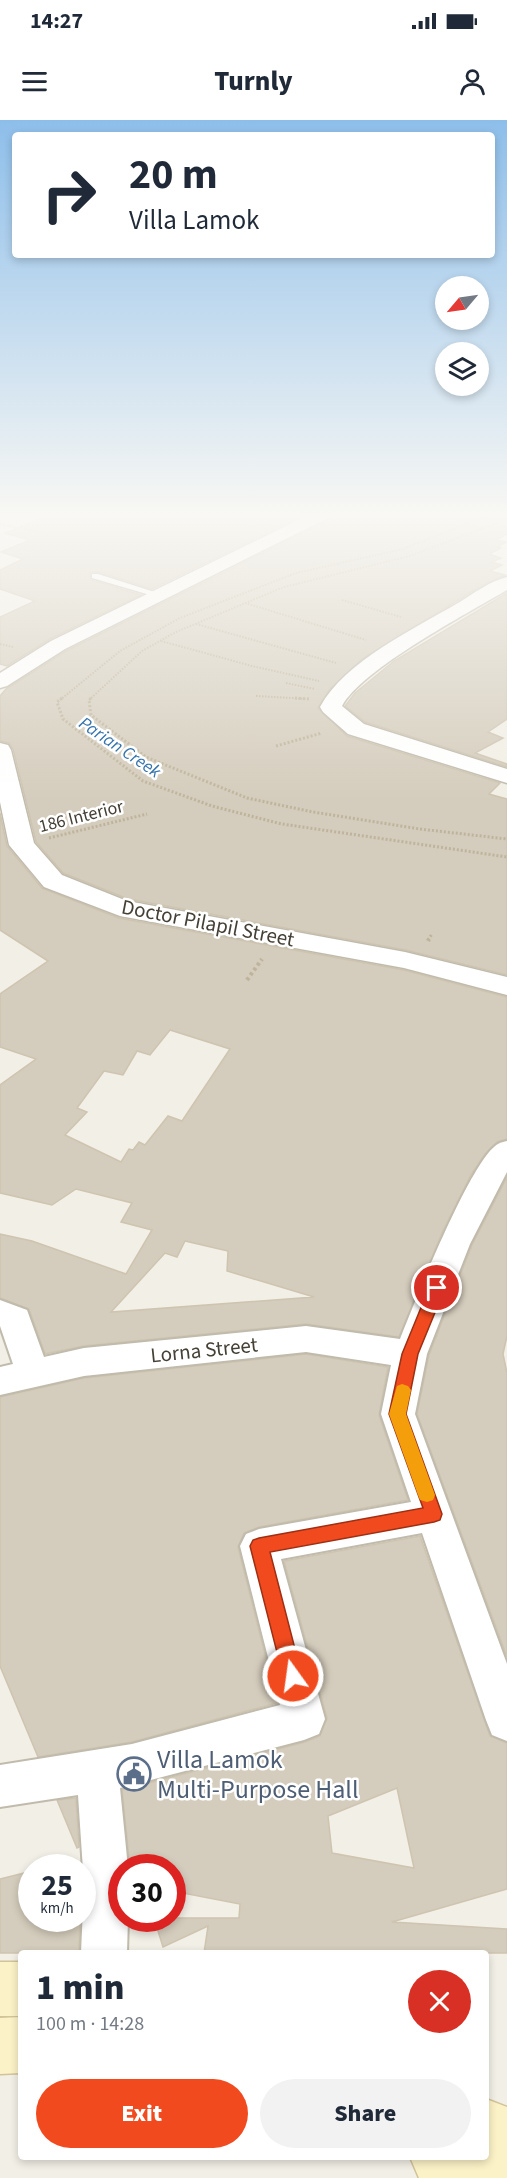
<!DOCTYPE html>
<meta charset="utf-8">
<style>
body{margin:0;font-family:"Source Sans 3",sans-serif;background:#f2f2f3;color:#1f2937;height:100vh;display:flex;flex-direction:column;font-size:22px;white-space:nowrap}
*{box-sizing:border-box;margin:0}
p{font-size:20px;color:#747a83}
.icon{flex:none;width:33px;height:33px;fill:none;stroke:currentColor;stroke-width:2;stroke-linecap:round;stroke-linejoin:round}
.map{position:relative;flex:1;overflow:hidden}
.sheet{position:absolute;left:18px;top:1830px;width:471px;height:210px;display:flex;flex-direction:column;background:#fff;border-radius:6px;box-shadow:0 3px 9px #0003}
.sheet>*{flex:none}
.hud{position:absolute;left:12px;top:12px;width:483px;height:126px;border-radius:6px;box-shadow:0 3px 9px #0003;background:#fff;color:#1f2937;overflow:hidden}
.needle{width:39px;rotate:241deg}
.tools{position:absolute;left:435px;top:156px;display:grid;gap:12px}
.tools a{display:grid;place-items:center;width:54px;height:54px;border-radius:50%;background:#fff;box-shadow:0 3px 9px #0003;font-size:30px}
.speed{position:absolute;left:18px;top:1734px;display:flex;gap:12px;font-size:30px;font-weight:700;text-align:center}
.speed>*{display:grid;place-content:center;width:78px;height:78px;border-radius:50%;background:#fff;box-shadow:0 3px 9px #0003;line-height:1}
.speed small{font-size:15px;font-weight:400}
.speed .limit{border:9px solid #d22;background:#fff;color:#111}
.pin{position:absolute;display:grid;place-items:center;width:51px;height:51px;color:#fff;margin:-26px;border:3px solid #fff;border-radius:50%;box-shadow:0 2px 6px #0007}
.me{position:absolute;width:66px;margin:-33px;rotate:346deg;stroke-linejoin:round;filter:drop-shadow(0 0 4px #0008)}
.turn{display:flex;align-items:center;gap:21px;height:126px;padding:0 18px;font-size:27px}
.turn .icon{width:78px;height:78px;stroke-width:2.5}
.turn b{display:block;font-size:42px;line-height:51px}
.round{display:grid;place-items:center;flex:none;width:63px;height:63px;border-radius:32px;background:#f2f2f3}
.summary{display:flex;align-items:center;justify-content:space-between;height:102px;padding:0 18px}
h1{font-size:36px;font-weight:800;line-height:45px}
.cta{display:flex;gap:12px;margin-top:auto;padding:12px 18px}
.cta a{flex:1;height:69px;border-radius:36px;background:#f14a1f;color:#fff;font-size:24px;font-weight:800;line-height:69px;text-align:center}
.cta a+a{background:#f2f2f3;color:#1f2937}
.status{display:flex;justify-content:space-between;align-items:center;height:42px;padding:0 30px;background:#fff;direction:ltr}
.status svg{height:16px;fill:currentColor}
header{display:flex;justify-content:space-between;align-items:center;height:78px;padding:0 18px;background:#fff;font-size:27px;font-weight:800}
.map>svg:first-child{display:block}
.building{fill:#d4ccbc;stroke:#cec4b0;stroke-width:1.5;fill-rule:evenodd}
.lines{fill:none;stroke-linecap:round;stroke-linejoin:round}
.service-casing{stroke:#c0bbac;stroke-width:3}
.minor-casing{stroke:#c0bbac;stroke-width:4}
.tertiary-casing{stroke:#c0bbac;stroke-width:3}
.secondary-casing{stroke:#d1c498;stroke-width:3}
.path-far2{stroke:#bfb49b;stroke-width:2;stroke-dasharray:1.5 1.5;stroke-linecap:butt}
.path-far1{stroke:#bfb49b;stroke-width:3;stroke-dasharray:2 2;stroke-linecap:butt}
.path{stroke:#bfb49b;stroke-width:4;stroke-dasharray:3 3;stroke-linecap:butt}
.service{fill:#fff;fill-rule:evenodd}
.minor{fill:#fff;fill-rule:evenodd}
.tertiary{fill:#fff;fill-rule:evenodd}
.secondary{fill:#fcf2c7;fill-rule:evenodd}
.route{fill:#f14a1f;stroke:#9d3014;stroke-width:1.5}
.slow{fill:#f59e0b}
.labels{text-anchor:middle;stroke-width:5;stroke-linejoin:round;paint-order:stroke}
.far-water-label{font-size:18px;font-style:italic;fill:#3473ac;stroke:#fff}
.far-street-label{font-size:18px;fill:#454036;stroke:#fff}
.street-label{font-size:21px;fill:#454036;stroke:#fff}
.near-service-label{font-size:26px;fill:#4e5e75;stroke:#fff;text-anchor:start}
</style>
<div class="status"><b>14:27</b><svg viewBox="0 0 49 12"><path d="M0 12V9h3v3zM5 12V6h3v6zM10 12V3h3v9zM15 12V0h3v12zM26 1h20v11H26zM47 4h2v5h-2z"/></svg></div>
<header><svg class="icon" aria-label="menu" viewBox="0 0 24 24"><path d="M4 6h16M4 12h16M4 18h16"/></svg>Turnly<svg class="icon" aria-label="person" viewBox="0 0 24 24"><circle cx="12" cy="8" r="4"/><path d="M4 21q1-7 8-7t8 7"/></svg></header>
<div class="map">
<svg width="507" height="2058" viewBox="0 0 507 2058">
<rect width="100%" height="100%" fill="#f2efe6"/>
<!-- building -->
<g class="building">
<path d="M53,393H308L152,469L99,452H90L91,460L141,475L50,519L7,546L0,544V497L35,481L0,469V450L23,439L1,432L30,420L5,413Z"/>
<path d="M336,393H507V414L496,420L506,422L497,427L501,428L489,434L501,438L492,442L502,445L490,451L505,455L481,466L362,539L330,569L318,588L347,616L500,663L489,674L507,679V855L405,830L128,779L63,753L36,722L13,629L9,623L0,621V576L6,569L66,531L333,398Z"/>
<path d="M507,473V599L488,612L503,618L475,633L507,644V647L365,602L345,586L355,573L394,541Z"/>
<path d="M0,693L7,726L42,768L119,798L404,850L507,877V1019L497,1022L485,1034L471,1055L442,1113L399,1217L306,1204L84,1226L45,1234L29,1189L0,1178V1114L32,1121L126,1154L152,1110L121,1102L132,1083L76,1069L52,1085L0,1073V965L36,939L0,927V874L48,841L0,810ZM170,910L230,929L182,1001L168,996L145,1025L139,1022L133,1030L129,1029L121,1042L65,1015L87,992L77,988L104,951L123,955L137,931L150,935ZM185,1121L228,1131L227,1151L314,1177L111,1192L165,1133L177,1137Z"/>
<path d="M507,1057V1216L503,1234L507,1253V1537L417,1294L429,1235L472,1125Z"/>
<path d="M306,1234L388,1247L379,1295L408,1380L259,1407L244,1413L238,1427L277,1583L132,1622L38,1637L0,1546V1277L84,1258Z"/>
<path d="M420,1416L490,1616L507,1623V1769L392,1802L507,1809V1833H204L208,1806L163,1827L154,1798H239L240,1784L172,1771V1743L151,1748H130L122,1670L305,1622L320,1616L327,1598L284,1441ZM397,1668L414,1748L332,1733L328,1696Z"/>
<path d="M76,1678L79,1727L77,1728L57,1680Z"/>
<path d="M32,1751V1798H80L79,1831L62,1833H0V1759Z"/>
</g>
<g class="lines">
<defs>
<path id="service" d="M92,454H98L164,475L157,477L92,458Z"/>
<path id="minor" d="M507,1021V1052L470,1124L427,1234L415,1294L507,1544V1621L492,1615L486,1600L422,1413L281,1439L325,1599L319,1614L304,1620L120,1668L128,1748H122V1798H128L127,1833H81L84,1765L78,1675L0,1687V1645L132,1624L280,1585L240,1426L246,1414L259,1409L411,1382L381,1294L391,1245L306,1232L84,1256L0,1275V1247L13,1244L0,1206V1180L27,1190L44,1237L84,1228L306,1206L400,1219C414,1184 471,1039 498,1024C501,1022 504,1022 507,1021Z"/>
<g id="tertiary">
<path d="M313,393H334L332,396L65,529L7,566L0,568V553L51,521Z"/>
<path d="M507,457V470C468,493 362,549 342,586L364,604L507,649V663L348,614L323,592L320,587C345,541 414,509 458,483C473,474 490,461 507,457Z"/>
<path d="M0,623L8,625L11,630L34,723L62,755L127,781L405,832L507,857V875L404,848L120,796L44,767L9,725L0,682Z"/>
</g>
<g id="secondary">
<rect x="0" y="1842" width="21" height="54"/>
<path d="M21,1897V1953L0,1954V1898Z"/>
<path d="M486,1979L507,1987V2058H419L410,2037H486Z"/>
</g>
</defs>
<!-- service casing -->
<use href="#service" class="service-casing"/>
<!-- minor casing -->
<use href="#minor" class="minor-casing"/>
<!-- tertiary casing -->
<use href="#tertiary" class="tertiary-casing"/>
<!-- secondary casing -->
<use href="#secondary" class="secondary-casing"/>
<!-- path-far2 -->
<g class="path-far2">
<path d="M0,404L48,414"/>
<path d="M342,480L401,497"/>
<path d="M245,483L366,520"/>
<path d="M196,504L336,543"/>
<path d="M161,521L252,546L319,561"/>
<path d="M0,524L13,527"/>
<path d="M286,563L315,569"/>
<path d="M256,576L309,579"/>
<path d="M60,580L120,531L180,498L296,453L403,429L493,393"/>
<path d="M89,580L142,531L176,512L284,467L410,436L507,399"/>
</g>
<!-- path-far1 -->
<g class="path-far1">
<path d="M62,578L57,582L63,599L143,661L212,686L282,704L507,737"/>
<path d="M91,578L89,580L91,595L146,637L247,678L313,692L420,709L507,719"/>
<path d="M295,578L309,579"/>
<path d="M276,626L322,613"/>
<path d="M49,718L147,694"/>
<path d="M428,820L432,814"/>
</g>
<!-- path -->
<g class="path">
<path d="M428,821L429,819"/>
<path d="M247,860L262,839"/>
</g>
<!-- service -->
<use href="#service" class="service"/>
<!-- minor -->
<use href="#minor" class="minor"/>
<!-- tertiary -->
<use href="#tertiary" class="tertiary"/>
<!-- secondary -->
<use href="#secondary" class="secondary"/>
</g>
<!-- sky -->
<linearGradient id="sky" x2="0" y2="1"><stop stop-color="#8dbeea"/><stop offset="0.58" stop-color="#f9f8f4"/><stop offset="1" stop-color="#f9f8f4" stop-opacity="0"/></linearGradient>
<rect width="507" height="681" fill="url(#sky)"/>
<!-- route -->
<path class="route" d="M437,1163L442,1164L445,1168L418,1234L406,1294L442,1394L440,1400L434,1402L270,1432L302,1556L300,1562L293,1565L286,1562L283,1556L250,1426L253,1420L259,1418L423,1388L389,1294L402,1234L429,1168L432,1164Z"/>
<!-- slow -->
<path class="slow" d="M402,1264L408,1266L411,1270L406,1294L435,1375L433,1380L427,1382L420,1380L418,1375L389,1294L397,1266Z"/>
<!-- icons -->
<defs>
<symbol id="civic-ring" viewBox="-11 -11 22 22"><circle r="9.5" fill="#fff" stroke="#5c6f8a" stroke-width="1.5"/><path d="M-.6-6.5H3V-4.5H.6V-3L4-1V1h2V6H-6V1h2V-1L-.6-3ZM-1.2 2.5V6h2.4V2.5Z" fill="#5c6f8a"/></symbol>
</defs>
<g fill-rule="evenodd">
<use href="#civic-ring" x="115" y="1635" width="38" height="38"/>
</g>
<g class="labels">
<!-- far-water labels -->
<g class="far-water-label">
<text transform="translate(120 627) rotate(34)" y="6">Parian Creek</text>
</g>
<!-- far-street labels -->
<g class="far-street-label">
<text transform="translate(81 696) rotate(-14)" y="6">186 Interior</text>
</g>
<!-- street labels -->
<g class="street-label">
<text transform="translate(208 803) rotate(11)" y="7">Doctor Pilapil Street</text>
<text transform="translate(204 1230) rotate(-6)" y="7">Lorna Street</text>
</g>
<!-- near-service labels -->
<g class="near-service-label">
<text x="157" y="1648">Villa Lamok<tspan x="157" dy="30">Multi-Purpose Hall</tspan></text>
</g>
</g>
</svg>
<div class="tools">
<a><svg class="needle" viewBox="-14 -14 28 28"><path d="M0-13l5 13h-10z" fill="#e53935"/><path d="M0 13l5-13h-10z" fill="#747a83"/></svg></a>
<a><svg class="icon" aria-label="layers" viewBox="0 0 24 24"><path d="M12 4l9 5-9 5-9-5zM3 14l9 5 9-5"/></svg></a>
</div>
<div class="speed"><div>25<small>km/h</small></div><div class="limit">30</div></div>
<div class="pin" style="left:437px;top:1168px;background:#d93025"><svg class="icon" aria-label="arrive" viewBox="0 0 24 24"><path d="M6 21V4h12l-3 4 3 4H6"/></svg></div>
<svg class="me" style="left:293px;top:1556px" viewBox="-20 -20 40 40"><circle r="17" fill="#f14a1f" stroke="#fff" stroke-width="3"/><path d="M0-11L8 9 0 5-8 9z" fill="#fff"/></svg>
<div class="hud">
<div class="turn"><svg class="icon" aria-label="right" viewBox="0 0 24 24"><path d="M7 20v-9h11M14 6l5 5-5 5"/></svg><div><b>20 m</b>Villa Lamok</div></div>
</div>
<section class="sheet">
<div class="summary"><div><h1>1 min</h1><p>100 m · 14:28</p></div><a class="round" style="background:#d93025;color:#fff"><svg class="icon" aria-label="close" viewBox="0 0 24 24"><path d="M6 6l12 12M18 6L6 18"/></svg></a></div>
<div class="cta"><a>Exit</a><a>Share</a></div>
</section>
</div>
